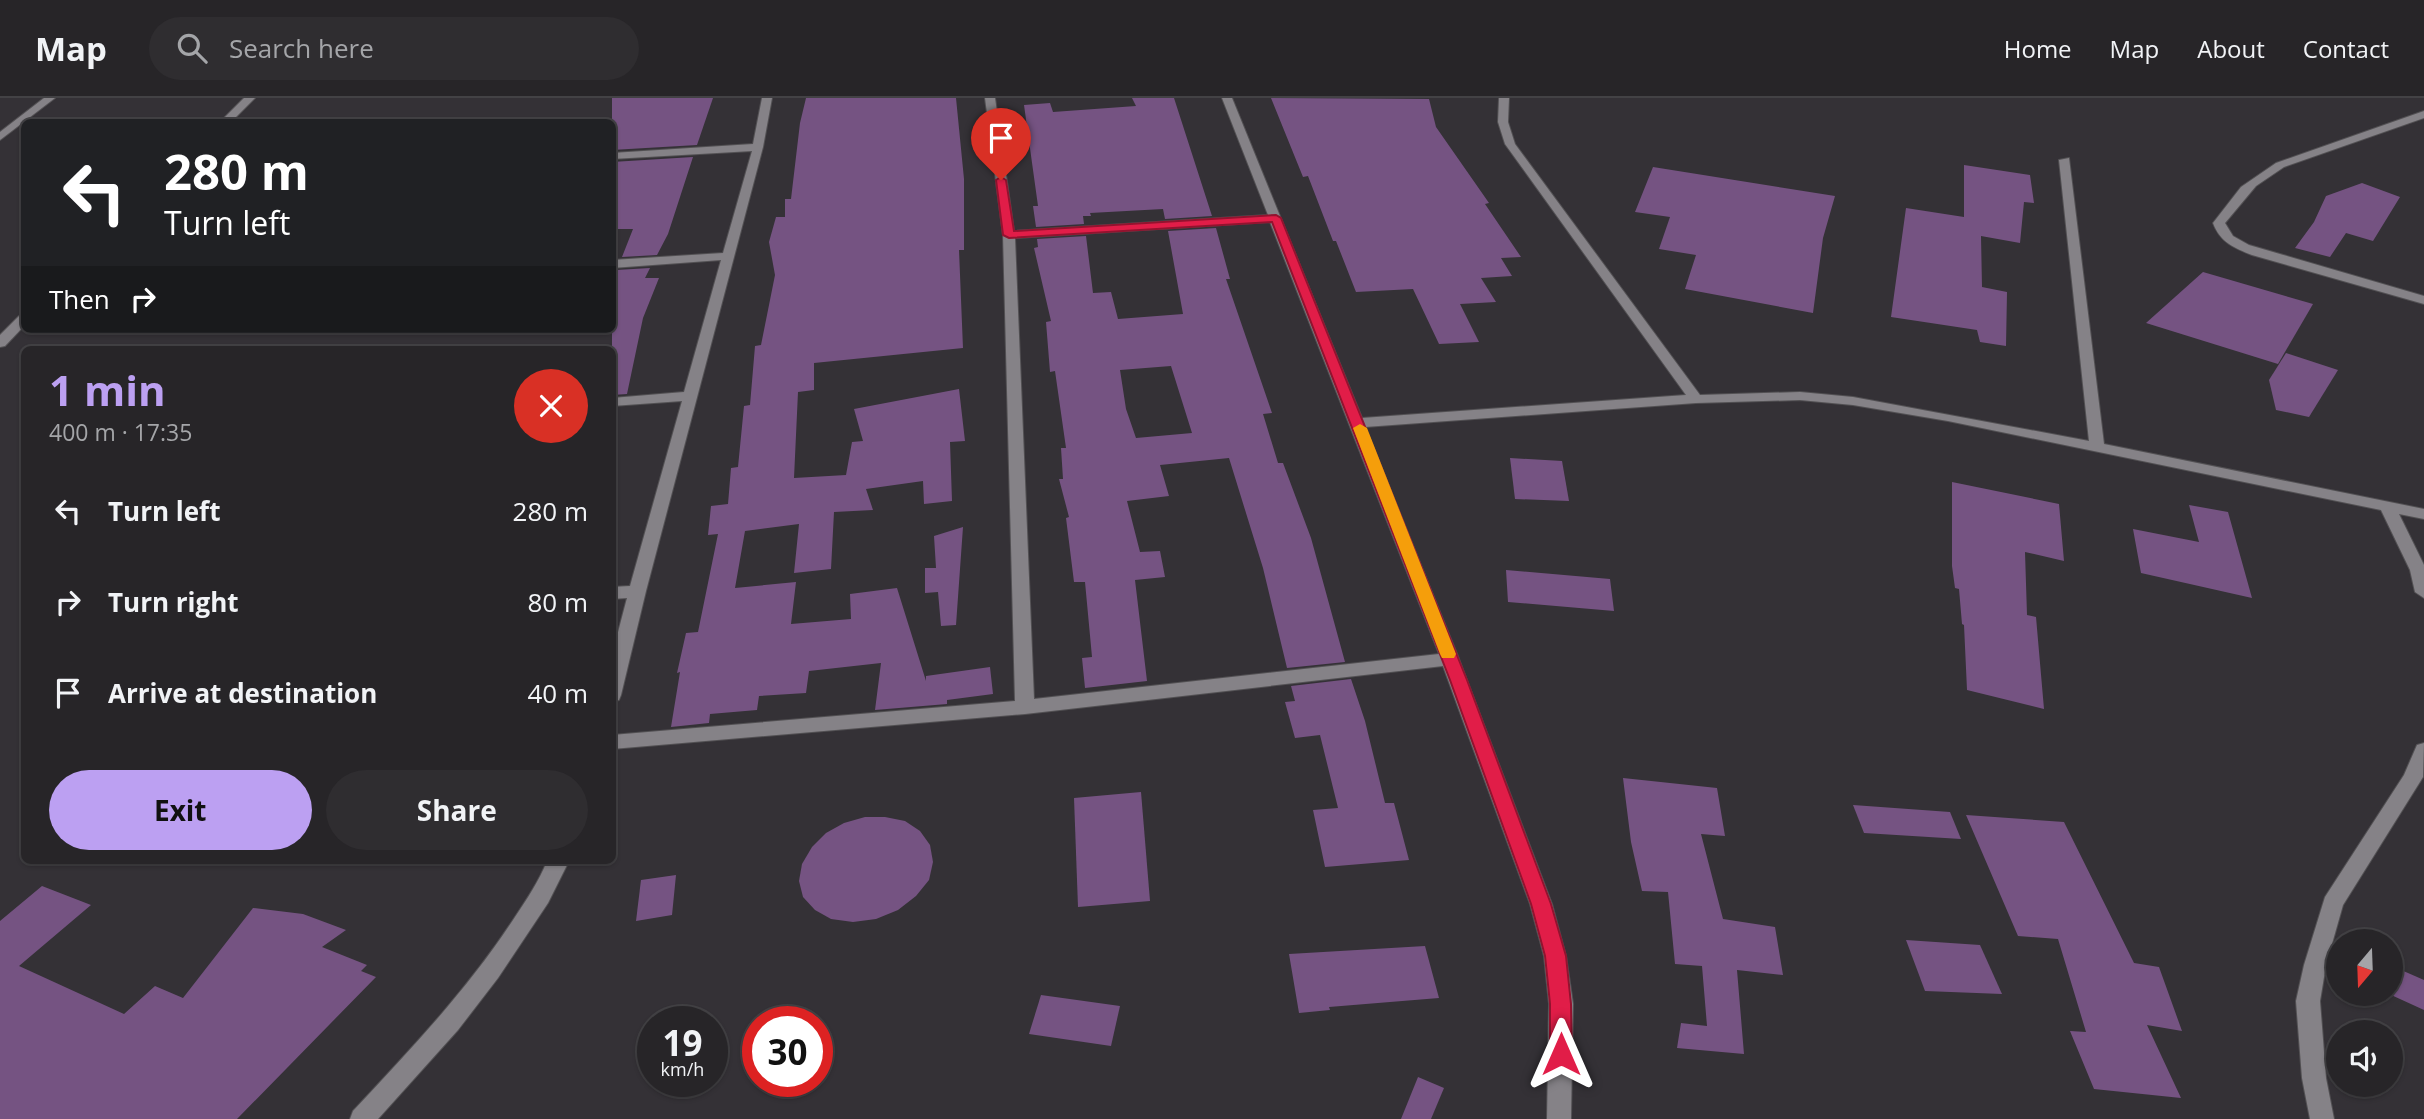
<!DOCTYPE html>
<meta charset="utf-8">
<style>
body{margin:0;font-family:"Open Sans",sans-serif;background:#2f2d30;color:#f1f3f6;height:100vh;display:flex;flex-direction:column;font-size:26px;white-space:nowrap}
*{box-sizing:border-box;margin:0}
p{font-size:23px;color:#a4a5a8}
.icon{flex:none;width:38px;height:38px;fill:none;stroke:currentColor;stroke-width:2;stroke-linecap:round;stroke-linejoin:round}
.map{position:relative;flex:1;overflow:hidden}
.sheet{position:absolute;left:21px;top:248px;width:595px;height:518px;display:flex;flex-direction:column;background:#272528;border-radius:10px;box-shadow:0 2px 5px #0004,0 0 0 2px #434245}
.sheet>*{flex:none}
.guide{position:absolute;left:21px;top:21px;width:595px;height:214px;border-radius:10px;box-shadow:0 2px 5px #0004,0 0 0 2px #434245;background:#202124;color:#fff;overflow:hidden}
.needle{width:46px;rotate:199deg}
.tools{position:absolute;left:2326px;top:831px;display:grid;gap:14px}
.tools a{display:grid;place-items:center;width:77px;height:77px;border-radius:50%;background:#272528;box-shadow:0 2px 5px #0004,0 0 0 2px #434245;font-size:35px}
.speed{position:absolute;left:637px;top:908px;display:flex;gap:14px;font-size:35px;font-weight:700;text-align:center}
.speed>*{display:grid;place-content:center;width:91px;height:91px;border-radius:50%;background:#272528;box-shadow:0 2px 5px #0004,0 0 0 2px #434245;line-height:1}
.speed small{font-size:18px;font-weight:400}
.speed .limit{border:10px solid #d22;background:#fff;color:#111}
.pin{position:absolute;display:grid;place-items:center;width:60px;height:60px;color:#fff;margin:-72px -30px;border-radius:50% 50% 50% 0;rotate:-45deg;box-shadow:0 0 7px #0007}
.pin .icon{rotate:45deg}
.me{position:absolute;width:77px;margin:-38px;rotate:0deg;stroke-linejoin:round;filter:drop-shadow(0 0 5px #0008)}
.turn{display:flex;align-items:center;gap:24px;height:147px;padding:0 28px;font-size:32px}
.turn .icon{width:91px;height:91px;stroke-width:2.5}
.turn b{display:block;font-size:49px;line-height:60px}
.then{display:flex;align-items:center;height:66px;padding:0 28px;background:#0003;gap:14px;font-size:26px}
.round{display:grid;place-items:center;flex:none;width:74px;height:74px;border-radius:37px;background:#2f2d30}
.headline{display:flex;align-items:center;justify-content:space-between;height:119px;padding:0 28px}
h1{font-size:42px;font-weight:700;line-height:52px;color:#bca0f2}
.button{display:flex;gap:14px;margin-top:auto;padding:14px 28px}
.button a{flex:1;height:80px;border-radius:42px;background:#bca0f2;color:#111;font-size:28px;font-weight:700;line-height:80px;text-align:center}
.button a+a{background:#2f2d30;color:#f1f3f6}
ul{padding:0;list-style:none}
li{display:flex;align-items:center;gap:21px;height:91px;padding:0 28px}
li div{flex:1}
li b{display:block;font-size:26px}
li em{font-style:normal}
header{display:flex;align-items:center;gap:42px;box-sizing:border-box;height:98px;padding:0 35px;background:#272528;border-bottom:2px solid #434245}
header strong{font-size:33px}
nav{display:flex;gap:38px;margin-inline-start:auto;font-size:24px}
.search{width:490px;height:63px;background:#2f2d30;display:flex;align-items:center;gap:18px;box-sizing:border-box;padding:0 24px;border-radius:38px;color:#a4a5a8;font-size:26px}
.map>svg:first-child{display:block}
.building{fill:#755382;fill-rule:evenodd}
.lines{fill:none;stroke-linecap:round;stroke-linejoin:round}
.street-casing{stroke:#525053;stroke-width:2}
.street{fill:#858287;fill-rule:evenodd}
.route{fill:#e11d48;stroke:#92132f;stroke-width:2}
.slow{fill:#f59e0b}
</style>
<header>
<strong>Map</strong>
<div class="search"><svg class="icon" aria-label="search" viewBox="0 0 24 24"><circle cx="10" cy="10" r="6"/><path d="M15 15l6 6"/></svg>Search here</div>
<nav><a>Home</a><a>Map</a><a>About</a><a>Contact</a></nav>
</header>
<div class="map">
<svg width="2424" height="1021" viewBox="0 0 2424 1021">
<rect width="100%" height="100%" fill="#343136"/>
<!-- building -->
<g class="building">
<path d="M612,0H713L697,47L612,52Z"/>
<path d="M806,0H956L964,81V152H959L963,250L814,265V292L798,294L794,380L846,377L852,344L863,343L854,311L959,291L965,343L950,344L952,403L924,406L923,383L866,391L873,412L834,414L831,471L794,475L799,426L745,433L735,490L796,484L791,526L851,521L850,496L897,490L926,583V578L990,569L993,596L947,602V606L875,612L881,565L809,573L806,595L759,598L757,612L710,616L709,625L671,629L680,574L677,575L686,535L698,534L718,436L708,437L711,408L728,406L731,370L738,369L744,308L750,307L755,248L761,247L775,177L769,144L776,119H785V101H791L800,25Z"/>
<path d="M1132,0H1174L1212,118L1165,121L1163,111L1090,115L1091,118H1083L1084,126L1036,129L1033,108H1038L1024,7L1050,5L1053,14L1136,8Z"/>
<path d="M1271,0L1429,1L1436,29L1489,105L1485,106L1521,159L1501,160L1512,178L1481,180L1496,204L1460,206L1479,244L1439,246L1413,191L1356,194L1336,143H1333L1308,78L1303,79Z"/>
<path d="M693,59L668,136L657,157L622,159L633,131H612V64Z"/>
<path d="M1964,67L2030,77L2034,105L2024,104L2020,145L1981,138L1982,189L2007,194L2006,248L1980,244L1977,232L1891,219L1906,110L1964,119Z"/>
<path d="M1653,69L1835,98L1823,140L1813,215L1685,191L1696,157L1659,151L1670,119L1635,114Z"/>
<path d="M2362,85L2400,99L2373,143L2346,135L2330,159L2295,150L2314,124L2326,98Z"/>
<path d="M1216,130L1230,181H1226L1272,315L1263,316L1278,365H1283L1311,440L1345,564L1287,570L1263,470L1229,360L1160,367L1169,398L1127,403L1140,454L1160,453L1165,479L1135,482L1147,583L1085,590L1082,560L1092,559L1085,484H1074L1066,420L1069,419L1059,381H1063L1061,350H1066L1055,273L1050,274L1046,224L1051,223L1034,150L1038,149L1037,141L1086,138L1093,195L1111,194L1118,221L1183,216L1168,133ZM1171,268L1192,335L1136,340L1126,311L1120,272Z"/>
<path d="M650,170L645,180H659L643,220L627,296L612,297V182L616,172Z"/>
<path d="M2203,174L2313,206L2278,266L2146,225Z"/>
<path d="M2286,255L2338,272L2309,319L2276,312L2269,282Z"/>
<path d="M1510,360L1562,363L1569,403L1515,401Z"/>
<path d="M1952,384L2059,406L2064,463L2025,454L2027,517L2036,519L2044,611L1967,592L1964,527L1962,526L1959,491L1955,490L1952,468Z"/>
<path d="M2189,407L2228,414L2252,500L2141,475L2133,431L2199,444Z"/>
<path d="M963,429L956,527L941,528L938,494L925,495V470H936L934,438Z"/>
<path d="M1506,472L1610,481L1614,513L1508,504Z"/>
<path d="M1351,581L1365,623L1385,705H1394L1409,762L1325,769L1313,712L1338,710L1320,637L1295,640L1285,604L1295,603L1291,588Z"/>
<path d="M1623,680L1717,690L1725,738L1701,736L1723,821L1775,829L1783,877L1737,872L1744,956L1677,950L1681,925L1707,928L1702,868L1675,866L1668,794L1642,793L1631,744Z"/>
<path d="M1141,694L1150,803L1078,809L1074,700Z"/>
<path d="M1853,707L1950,714L1961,741L1864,735Z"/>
<path d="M1966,717L2064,724L2134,865L2159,869L2182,933L2147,927L2181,1000L2094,991L2070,933L2086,934L2058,841L2018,838Z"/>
<path d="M865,719H885L905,723L920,733L930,747L933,764L929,782L916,798L898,812L876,821L853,824L831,821L815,812L803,799L799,783L802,766L812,749L826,735L844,725Z"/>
<path d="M676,777L672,817L636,823L641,782Z"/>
<path d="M42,788L91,807L19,868L124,916L155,888L183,900L253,810L303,816L346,832L322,849L367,867L361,873L376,879L237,1021H0V823Z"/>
<path d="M1906,842L1980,847L2002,896L1925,893Z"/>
<path d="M1425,848L1439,900L1329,909L1330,912L1299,915L1289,856Z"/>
<path d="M2392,868L2424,882V912L2389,896Z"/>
<path d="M1041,897L1120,908L1111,948L1029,936Z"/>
<path d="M1418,979L1444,990L1431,1021H1401Z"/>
</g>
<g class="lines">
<defs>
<g id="street">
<path d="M44,0H55L0,42V34Z"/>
<path d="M244,0H255L231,24H220Z"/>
<path d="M762,0H772L763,49L646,493L621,597L619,602L612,604V557L627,500L612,501V489L630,488L682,303L612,308V300L684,294L721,162L612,170V162L723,155L752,53L612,61V55L753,46Z"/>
<path d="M985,0H995L1014,133L1268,117L1222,0H1232L1362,320L1686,297L1505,46L1498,24L1499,0H1509L1508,24L1515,46L1700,297L1800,294L1853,299L2089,343L2059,62L2069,60L2104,346L2424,411V421L2399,416L2424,467V500L2415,494L2410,472L2381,412L1948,323L1853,307L1800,302L1696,305L1365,329L1459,561L1552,806L1566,858L1573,906L1571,1021H1547L1549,906L1544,858L1530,806L1443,568L1025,616L612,651V637L1015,603L1003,137ZM1270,124L1439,556L1034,601L1015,140Z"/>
<path d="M2424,13V20L2284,69L2256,88L2225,125L2233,138L2249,147L2424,198V206L2252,157C2234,150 2220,144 2213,125L2241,89L2276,65Z"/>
<path d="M24,217V228L5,248L0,249V237L19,218Z"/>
<path d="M2424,645L2423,679L2343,807L2326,867L2320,903L2326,980L2334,1021H2310L2302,980L2296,903L2304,867L2325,799L2404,677L2417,647Z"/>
<path d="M547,763H569L548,805L498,880L458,932L378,1021H350L353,1013C411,951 469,890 515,819C527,801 539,783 547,763Z"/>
</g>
</defs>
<!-- street casing -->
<use href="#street" class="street-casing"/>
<!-- street -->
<use href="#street" class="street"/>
</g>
<!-- route -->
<path class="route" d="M1001,79L1006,82L1014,133L1276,117L1281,120L1467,582L1551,806L1566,858L1571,906L1572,956L1569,963L1561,966L1553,963L1550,956V906L1545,858L1531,806L1450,582L1272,124L1009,140L1003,137L996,82Z"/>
<!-- slow -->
<path class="slow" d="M1360,326L1367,330L1456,556L1454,560H1442L1440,556L1353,330Z"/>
</svg>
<div class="tools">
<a><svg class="needle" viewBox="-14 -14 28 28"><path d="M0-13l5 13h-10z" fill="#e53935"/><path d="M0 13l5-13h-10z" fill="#a4a5a8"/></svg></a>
<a><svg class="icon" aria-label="sound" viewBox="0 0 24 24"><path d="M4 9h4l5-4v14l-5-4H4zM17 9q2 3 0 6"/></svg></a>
</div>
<div class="speed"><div>19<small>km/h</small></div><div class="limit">30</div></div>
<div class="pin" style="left:1001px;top:82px;background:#d93025"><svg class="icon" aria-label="arrive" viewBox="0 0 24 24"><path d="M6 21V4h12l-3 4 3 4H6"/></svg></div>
<svg class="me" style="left:1561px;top:956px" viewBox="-20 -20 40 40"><path d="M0-17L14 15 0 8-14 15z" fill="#e11d48" stroke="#fff" stroke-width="4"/></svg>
<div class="guide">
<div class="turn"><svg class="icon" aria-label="left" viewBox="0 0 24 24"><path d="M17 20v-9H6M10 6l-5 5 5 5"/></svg><div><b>280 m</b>Turn left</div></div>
<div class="then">Then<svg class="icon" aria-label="right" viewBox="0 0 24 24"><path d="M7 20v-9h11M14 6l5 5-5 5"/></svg></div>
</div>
<section class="sheet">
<div class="headline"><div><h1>1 min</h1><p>400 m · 17:35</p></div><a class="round" style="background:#d93025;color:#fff"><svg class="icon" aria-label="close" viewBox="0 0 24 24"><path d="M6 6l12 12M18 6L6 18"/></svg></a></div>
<ul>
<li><svg class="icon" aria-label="left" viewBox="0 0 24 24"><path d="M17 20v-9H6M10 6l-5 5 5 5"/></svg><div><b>Turn left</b></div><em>280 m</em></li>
<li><svg class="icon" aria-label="right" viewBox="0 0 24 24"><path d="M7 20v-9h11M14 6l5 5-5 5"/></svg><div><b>Turn right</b></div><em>80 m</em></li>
<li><svg class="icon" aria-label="arrive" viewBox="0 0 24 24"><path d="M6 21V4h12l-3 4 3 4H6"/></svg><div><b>Arrive at destination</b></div><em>40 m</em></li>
</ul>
<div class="button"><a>Exit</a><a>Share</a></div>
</section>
</div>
